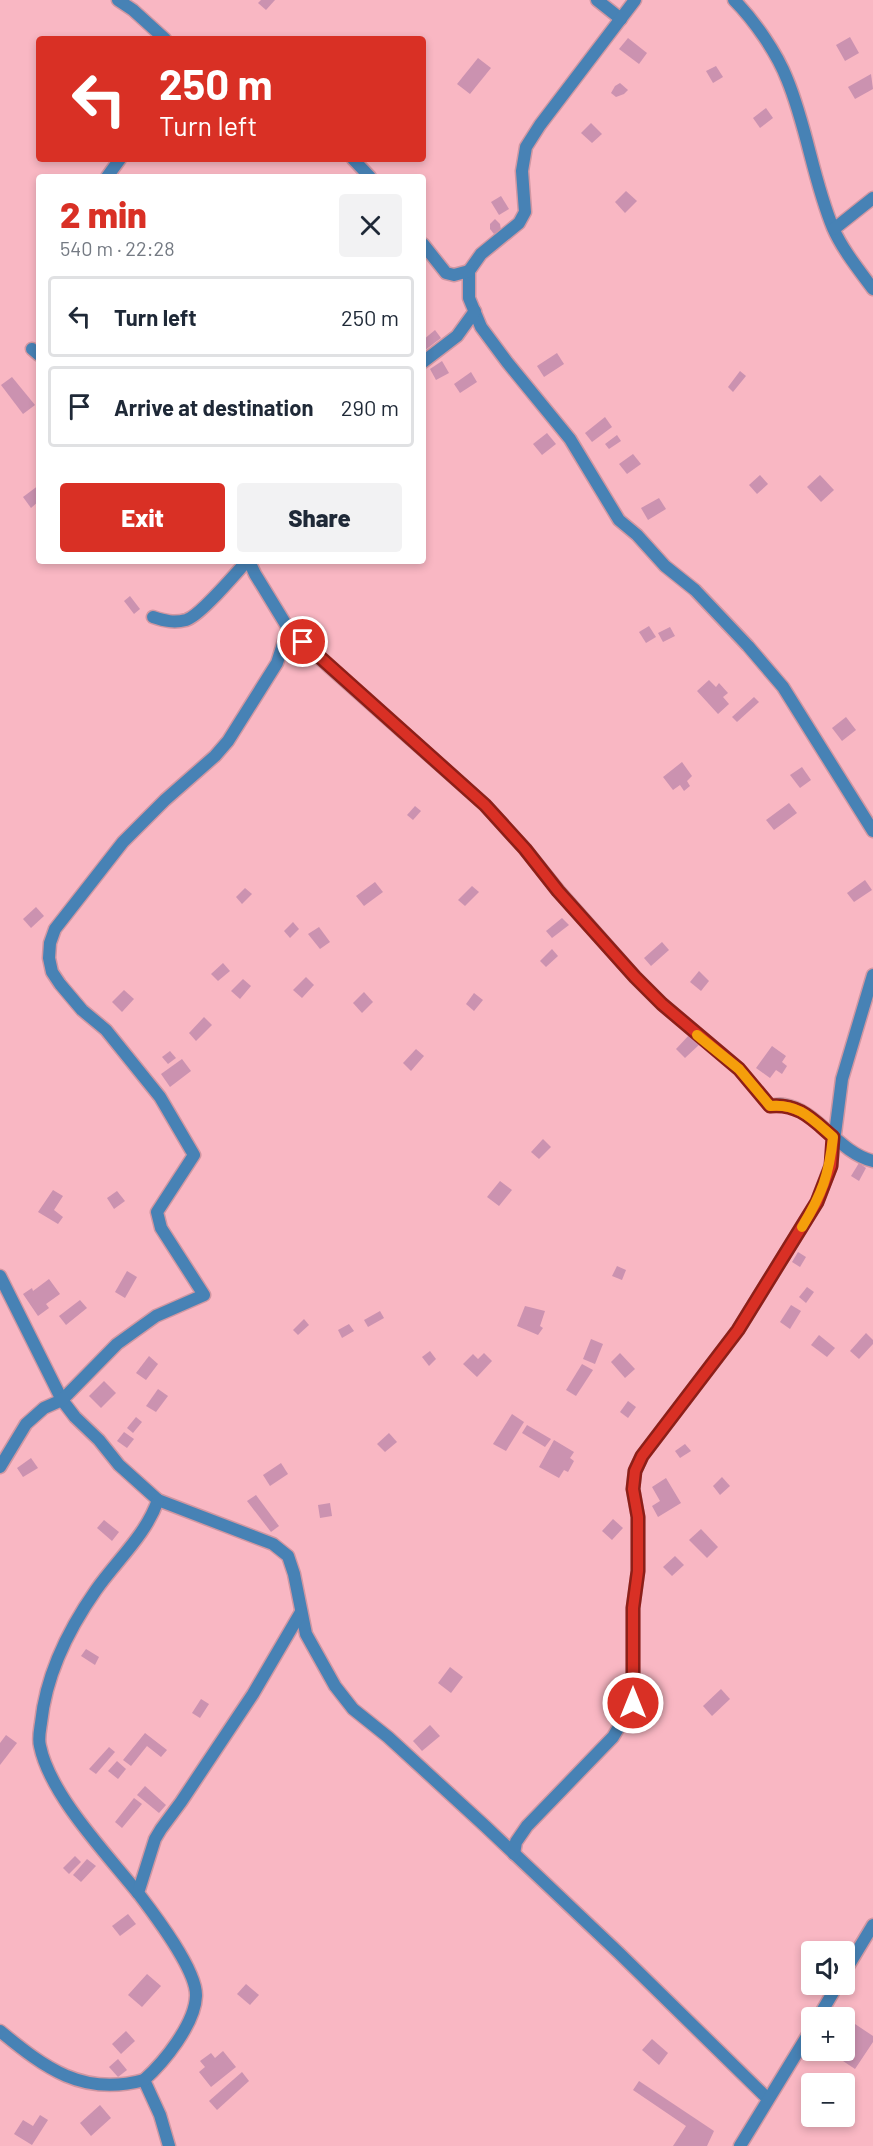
<!DOCTYPE html>
<meta charset="utf-8">
<style>
body{margin:0;font-family:Barlow,sans-serif;background:#f2f2f3;color:#1f2937;height:100vh;display:flex;flex-direction:column;font-size:22px;white-space:nowrap}
*{box-sizing:border-box;margin:0}
p{font-size:20px;color:#747a83}
.icon{flex:none;width:33px;height:33px;fill:none;stroke:currentColor;stroke-width:2;stroke-linecap:round;stroke-linejoin:round}
.map{position:relative;flex:1;overflow:hidden}
.drawer{position:absolute;left:36px;top:174px;width:390px;height:390px;display:flex;flex-direction:column;background:#fff;border-radius:6px;box-shadow:0 3px 9px #0003}
.drawer>*{flex:none}
.hud{position:absolute;left:36px;top:36px;width:390px;height:126px;border-radius:6px;box-shadow:0 3px 9px #0003;background:#d93025;color:#fff;overflow:hidden}
.buttons{position:absolute;left:801px;top:1941px;display:grid;gap:12px}
.buttons a{display:grid;place-items:center;width:54px;height:54px;border-radius:6px;background:#fff;box-shadow:0 3px 9px #0003;font-size:30px}
.pin{position:absolute;display:grid;place-items:center;width:51px;height:51px;color:#fff;margin:-26px;border:3px solid #fff;border-radius:50%;box-shadow:0 2px 6px #0007}
.me{position:absolute;width:66px;margin:-33px;rotate:0deg;stroke-linejoin:round;filter:drop-shadow(0 0 4px #0008)}
.turn{display:flex;align-items:center;gap:21px;height:126px;padding:0 24px;font-size:27px}
.turn .icon{width:78px;height:78px;stroke-width:2.5}
.turn b{display:block;font-size:42px;line-height:51px}
.round{display:grid;place-items:center;flex:none;width:63px;height:63px;border-radius:6px;background:#f2f2f3}
.head{display:flex;align-items:center;justify-content:space-between;height:102px;padding:0 24px}
h1{font-size:36px;font-weight:800;line-height:45px;color:#d93025}
.primary-button{display:flex;gap:12px;margin-top:auto;padding:12px 24px}
.primary-button a{flex:1;height:69px;border-radius:6px;background:#d93025;color:#fff;font-size:24px;font-weight:800;line-height:69px;text-align:center}
.primary-button a+a{background:#f2f2f3;color:#1f2937}
ul{padding:0;list-style:none}
li{display:flex;align-items:center;gap:18px;height:81px;margin:0 12px 9px;padding:0 12px;border:3px solid #e0e1e3;border-radius:6px}
li div{flex:1}
li b{display:block;font-size:22px}
li em{font-style:normal}
.map>svg:first-child{display:block}
.building{fill:#cb92b0}
.lines{fill:none;stroke-linecap:round;stroke-linejoin:round}
.street-casing{stroke:#d197a2;stroke-width:15}
.street{stroke:#4782b5;stroke-width:12}
.route-casing{stroke:#8d1f18;stroke-width:15}
.route{stroke:#d93025;stroke-width:10}
.slow{stroke:#f59e0b;stroke-width:10}
</style>
<div class="map">
<svg width="873" height="2146" viewBox="0 0 873 2146">
<rect width="100%" height="100%" fill="#f9b7c3"/>
<!-- building -->
<g class="building">
<path d="M261,0H275L266,10L258,3Z"/>
<path d="M850,37L859,53L845,61L836,45Z"/>
<path d="M628,38L647,53L639,64L619,49Z"/>
<path d="M478,58L491,68L470,94L457,84Z"/>
<path d="M716,66L723,77L713,83L706,71Z"/>
<path d="M871,74L873,89L855,99L848,87Z"/>
<path d="M620,83L628,90L624,94L616,97L611,93L615,86Z"/>
<path d="M766,108L773,118L760,128L753,118Z"/>
<path d="M591,123L602,134L592,143L581,133Z"/>
<path d="M626,191L637,201L625,213L615,202Z"/>
<path d="M501,196L509,209L499,215L491,202Z"/>
<path d="M495,219L500,224L501,230L494,234L490,229V224Z"/>
<path d="M435,330L441,338L424,351L423,340Z"/>
<path d="M557,353L564,364L544,377L537,366Z"/>
<path d="M442,361L449,373L436,380L430,369Z"/>
<path d="M740,371L746,376L733,392L728,387Z"/>
<path d="M471,372L477,382L460,393L454,384Z"/>
<path d="M12,377L35,405L23,414L1,385Z"/>
<path d="M605,417L612,427L592,442L585,433Z"/>
<path d="M547,433L556,444L542,455L533,444Z"/>
<path d="M617,435L621,441L609,449L605,444Z"/>
<path d="M633,454L641,464L627,474L619,464Z"/>
<path d="M760,475L768,484L757,494L749,485Z"/>
<path d="M820,475L834,490L821,502L807,487Z"/>
<path d="M39,485V501L31,508L23,497Z"/>
<path d="M659,498L666,509L648,520L641,508Z"/>
<path d="M130,596L140,609L134,614L124,601Z"/>
<path d="M649,626L656,637L646,643L639,632Z"/>
<path d="M670,627L675,636L663,642L658,633Z"/>
<path d="M709,680L716,687L719,683L728,693L723,697L729,704L718,714L697,691Z"/>
<path d="M754,697L759,702L737,722L732,717Z"/>
<path d="M846,717L856,730L842,741L832,728Z"/>
<path d="M682,762L692,776L687,781L690,786L684,791L680,785L673,790L663,777Z"/>
<path d="M802,767L811,780L800,788L790,775Z"/>
<path d="M789,803L797,813L774,830L766,820Z"/>
<path d="M415,806L421,811L413,820L407,815Z"/>
<path d="M865,880L872,890L854,902L847,893Z"/>
<path d="M375,882L383,892L364,906L356,896Z"/>
<path d="M472,886L479,892L465,906L458,900Z"/>
<path d="M245,888L252,894L242,904L236,897Z"/>
<path d="M36,907L44,916L31,928L23,919Z"/>
<path d="M562,918L569,925L552,938L546,931Z"/>
<path d="M293,922L299,929L290,938L284,931Z"/>
<path d="M319,927L330,942L320,949L308,934Z"/>
<path d="M662,942L669,950L651,966L644,958Z"/>
<path d="M552,949L558,956L546,967L540,961Z"/>
<path d="M223,963L230,971L218,981L211,974Z"/>
<path d="M699,971L709,981L701,991L690,982Z"/>
<path d="M306,977L314,985L302,998L293,990Z"/>
<path d="M243,979L251,986L240,999L231,991Z"/>
<path d="M124,990L134,999L122,1012L112,1002Z"/>
<path d="M364,992L373,1002L362,1013L353,1003Z"/>
<path d="M474,993L483,1000L474,1011L466,1004Z"/>
<path d="M204,1017L212,1025L196,1041L189,1033Z"/>
<path d="M691,1033L701,1043L685,1058L676,1049Z"/>
<path d="M772,1046L786,1056L782,1062L787,1066L782,1074L776,1070L770,1078L756,1068Z"/>
<path d="M416,1049L424,1056L411,1071L403,1063Z"/>
<path d="M170,1051L176,1058L168,1064L162,1057Z"/>
<path d="M182,1059L191,1071L170,1087L161,1074Z"/>
<path d="M543,1139L551,1147L539,1159L531,1152Z"/>
<path d="M859,1163L866,1168L859,1181L851,1176Z"/>
<path d="M500,1181L512,1190L499,1206L487,1197Z"/>
<path d="M53,1190L63,1196L54,1210L63,1217L58,1224L38,1212Z"/>
<path d="M117,1191L125,1201L114,1209L107,1198Z"/>
<path d="M798,1252L806,1257L800,1267L792,1262Z"/>
<path d="M617,1266L626,1270L622,1280L612,1276Z"/>
<path d="M127,1271L137,1277L125,1298L115,1292Z"/>
<path d="M49,1279L60,1294L46,1304L49,1308L38,1316L23,1294L32,1288L33,1291Z"/>
<path d="M807,1287L814,1292L806,1303L799,1297Z"/>
<path d="M80,1300L87,1308L66,1325L59,1316Z"/>
<path d="M791,1305L801,1311L790,1329L780,1322Z"/>
<path d="M525,1306L545,1311L540,1326L543,1328L538,1335L517,1326Z"/>
<path d="M380,1311L384,1318L368,1327L364,1320Z"/>
<path d="M304,1319L309,1325L298,1335L293,1330Z"/>
<path d="M349,1324L354,1331L342,1338L338,1330Z"/>
<path d="M866,1333L873,1340V1344L859,1359L850,1351Z"/>
<path d="M819,1335L835,1348L827,1357L811,1345Z"/>
<path d="M591,1339L603,1344L595,1364L583,1359Z"/>
<path d="M430,1351L436,1359L429,1366L422,1357Z"/>
<path d="M484,1353L492,1361L477,1377L463,1364L473,1354L478,1359Z"/>
<path d="M620,1353L635,1369L625,1378L611,1362Z"/>
<path d="M149,1356L158,1364L146,1380L136,1373Z"/>
<path d="M582,1364L593,1370L576,1396L566,1390Z"/>
<path d="M104,1381L116,1393L101,1408L89,1396Z"/>
<path d="M158,1389L168,1396L156,1412L146,1406Z"/>
<path d="M628,1401L636,1407L628,1418L620,1412Z"/>
<path d="M512,1414L524,1422L506,1451L493,1444Z"/>
<path d="M136,1417L142,1422L133,1433L127,1428Z"/>
<path d="M527,1425L551,1439L545,1447L522,1433Z"/>
<path d="M124,1432L134,1439L127,1448L117,1441Z"/>
<path d="M389,1433L397,1442L385,1452L377,1444Z"/>
<path d="M554,1440L574,1452L570,1458L574,1461L568,1472L564,1470L559,1478L539,1467Z"/>
<path d="M685,1444L691,1451L680,1458L675,1451Z"/>
<path d="M31,1458L38,1468L23,1477L17,1468Z"/>
<path d="M281,1463L288,1474L270,1486L263,1475Z"/>
<path d="M722,1477L730,1486L720,1495L713,1486Z"/>
<path d="M666,1478L681,1503L658,1517L652,1506L660,1501L652,1487Z"/>
<path d="M256,1495L279,1526L271,1532L247,1501Z"/>
<path d="M330,1503L332,1516L320,1518L318,1505Z"/>
<path d="M613,1519L623,1528L612,1540L602,1531Z"/>
<path d="M104,1520L119,1532L112,1541L97,1528Z"/>
<path d="M701,1529L718,1547L707,1558L689,1540Z"/>
<path d="M675,1556L684,1565L672,1576L663,1567Z"/>
<path d="M86,1649L99,1657L95,1665L81,1656Z"/>
<path d="M450,1667L463,1677L451,1693L438,1683Z"/>
<path d="M721,1689L730,1699L712,1716L703,1706Z"/>
<path d="M201,1699L209,1704L200,1718L192,1713Z"/>
<path d="M430,1725L440,1736L422,1751L413,1741Z"/>
<path d="M145,1733L167,1750L161,1757L147,1746L131,1766L123,1760Z"/>
<path d="M6,1735L17,1743L0,1765V1743Z"/>
<path d="M109,1747L115,1752L96,1774L89,1769Z"/>
<path d="M117,1761L126,1769L118,1779L108,1771Z"/>
<path d="M145,1786L166,1805L159,1813L137,1795Z"/>
<path d="M134,1798L142,1804L122,1828L115,1822Z"/>
<path d="M75,1856L81,1862L69,1874L63,1868Z"/>
<path d="M87,1859L96,1866L81,1882L73,1875Z"/>
<path d="M128,1914L136,1924L120,1936L112,1926Z"/>
<path d="M147,1974L161,1986L142,2007L128,1995Z"/>
<path d="M246,1984L259,1995L250,2005L237,1994Z"/>
<path d="M855,2024L873,2036V2042L855,2069L834,2055L837,2050H844V2040Z"/>
<path d="M126,2031L135,2041L121,2054L112,2044Z"/>
<path d="M652,2039L668,2053L659,2065L642,2050Z"/>
<path d="M223,2051L236,2067L211,2087L199,2072L205,2067L200,2061L211,2053L215,2058Z"/>
<path d="M118,2059L127,2070L118,2077L109,2067Z"/>
<path d="M242,2072L249,2081L217,2110L209,2101Z"/>
<path d="M639,2081L714,2131L707,2146H673L686,2126L633,2090Z"/>
<path d="M100,2105L111,2118L91,2136L80,2123Z"/>
<path d="M40,2115L48,2120L32,2145L14,2134L23,2120L33,2126Z"/>
</g>
<g class="lines">
<defs>
<g id="street">
<path d="M118,0L133,10L165,39"/>
<path d="M597,0L621,19"/>
<path d="M635,0L540,125L526,147L522,171L525,212L519,223L481,254L469,271V298L481,327L507,362L570,439L619,520L637,535L665,566L695,590L748,646L783,687L873,831"/>
<path d="M734,0C754,20 777,53 787,79C807,127 813,180 833,228C842,249 859,270 873,289"/>
<path d="M353,159L370,177"/>
<path d="M107,177L120,159"/>
<path d="M834,229L873,198"/>
<path d="M423,244L446,273L454,275L469,271"/>
<path d="M32,349L39,355"/>
<path d="M423,362L457,336L475,311"/>
<path d="M153,617C165,621 174,623 186,620C200,616 235,574 247,561"/>
<path d="M288,628L318,657L485,805L525,849L559,891L635,977L662,1004L739,1069L770,1106C774,1105 780,1104 784,1105C818,1110 837,1152 873,1161"/>
<path d="M0,1276L62,1400L75,1417L99,1440L119,1465L158,1500L273,1544L288,1556L294,1574L306,1634L335,1686L353,1709L388,1737L485,1826L619,1953L768,2099"/>
<path d="M0,1467L26,1424L44,1408L62,1400L117,1344L156,1316L204,1295L161,1228L157,1212L194,1155L160,1097L106,1030L82,1010L60,984L52,972L49,958L50,943L55,929L123,842L165,800L215,756L228,741L277,663L288,628L255,574L249,561"/>
<path d="M514,1854L516,1842L527,1826L613,1737L633,1703V1608L638,1571V1517L633,1489L635,1471L642,1456L738,1330L817,1202L831,1165L842,1079L873,975"/>
<path d="M138,1893C106,1853 50,1795 40,1746C38,1739 40,1730 41,1723C46,1674 68,1630 96,1590C117,1560 146,1535 158,1500"/>
<path d="M844,1973L873,1925"/>
<path d="M818,2018L838,1984"/>
<path d="M0,2031C45,2068 83,2097 144,2080L160,2115L169,2146"/>
<path d="M144,2080C164,2062 195,2024 196,1996C197,1970 154,1914 138,1893L155,1839L161,1829L181,1802L253,1694L301,1612"/>
<path d="M740,2146L812,2028"/>
</g>
</defs>
<!-- street casing -->
<use href="#street" class="street-casing"/>
<!-- street -->
<use href="#street" class="street"/>
</g>
<g class="lines">
<defs>
<path id="route" d="M303,642L485,805L525,849L558,891L635,977L662,1004L739,1069L770,1106C799,1103 813,1120 833,1137L831,1166L817,1202L738,1330L642,1456L635,1471L633,1489L638,1517V1571L633,1608V1703"/>
</defs>
<!-- route casing -->
<use href="#route" class="route-casing"/>
<!-- route -->
<use href="#route" class="route"/>
<!-- slow -->
<path class="slow" d="M697,1035L739,1069L770,1106C799,1103 813,1120 833,1137C829,1175 822,1194 802,1227"/>
</g>
</svg>
<div class="buttons">
<a><svg class="icon" aria-label="sound" viewBox="0 0 24 24"><path d="M4 9h4l5-4v14l-5-4H4zM17 9q2 3 0 6"/></svg></a>
<a>+</a>
<a>−</a>
</div>
<div class="pin" style="left:303px;top:642px;background:#d93025"><svg class="icon" aria-label="arrive" viewBox="0 0 24 24"><path d="M6 21V4h12l-3 4 3 4H6"/></svg></div>
<svg class="me" style="left:633px;top:1703px" viewBox="-20 -20 40 40"><circle r="17" fill="#d93025" stroke="#fff" stroke-width="3"/><path d="M0-11L8 9 0 5-8 9z" fill="#fff"/></svg>
<div class="hud">
<div class="turn"><svg class="icon" aria-label="left" viewBox="0 0 24 24"><path d="M17 20v-9H6M10 6l-5 5 5 5"/></svg><div><b>250 m</b>Turn left</div></div>
</div>
<section class="drawer">
<div class="head"><div><h1>2 min</h1><p>540 m · 22:28</p></div><a class="round"><svg class="icon" aria-label="close" viewBox="0 0 24 24"><path d="M6 6l12 12M18 6L6 18"/></svg></a></div>
<ul>
<li><svg class="icon" aria-label="left" viewBox="0 0 24 24"><path d="M17 20v-9H6M10 6l-5 5 5 5"/></svg><div><b>Turn left</b></div><em>250 m</em></li>
<li><svg class="icon" aria-label="arrive" viewBox="0 0 24 24"><path d="M6 21V4h12l-3 4 3 4H6"/></svg><div><b>Arrive at destination</b></div><em>290 m</em></li>
</ul>
<div class="primary-button"><a>Exit</a><a>Share</a></div>
</section>
</div>
